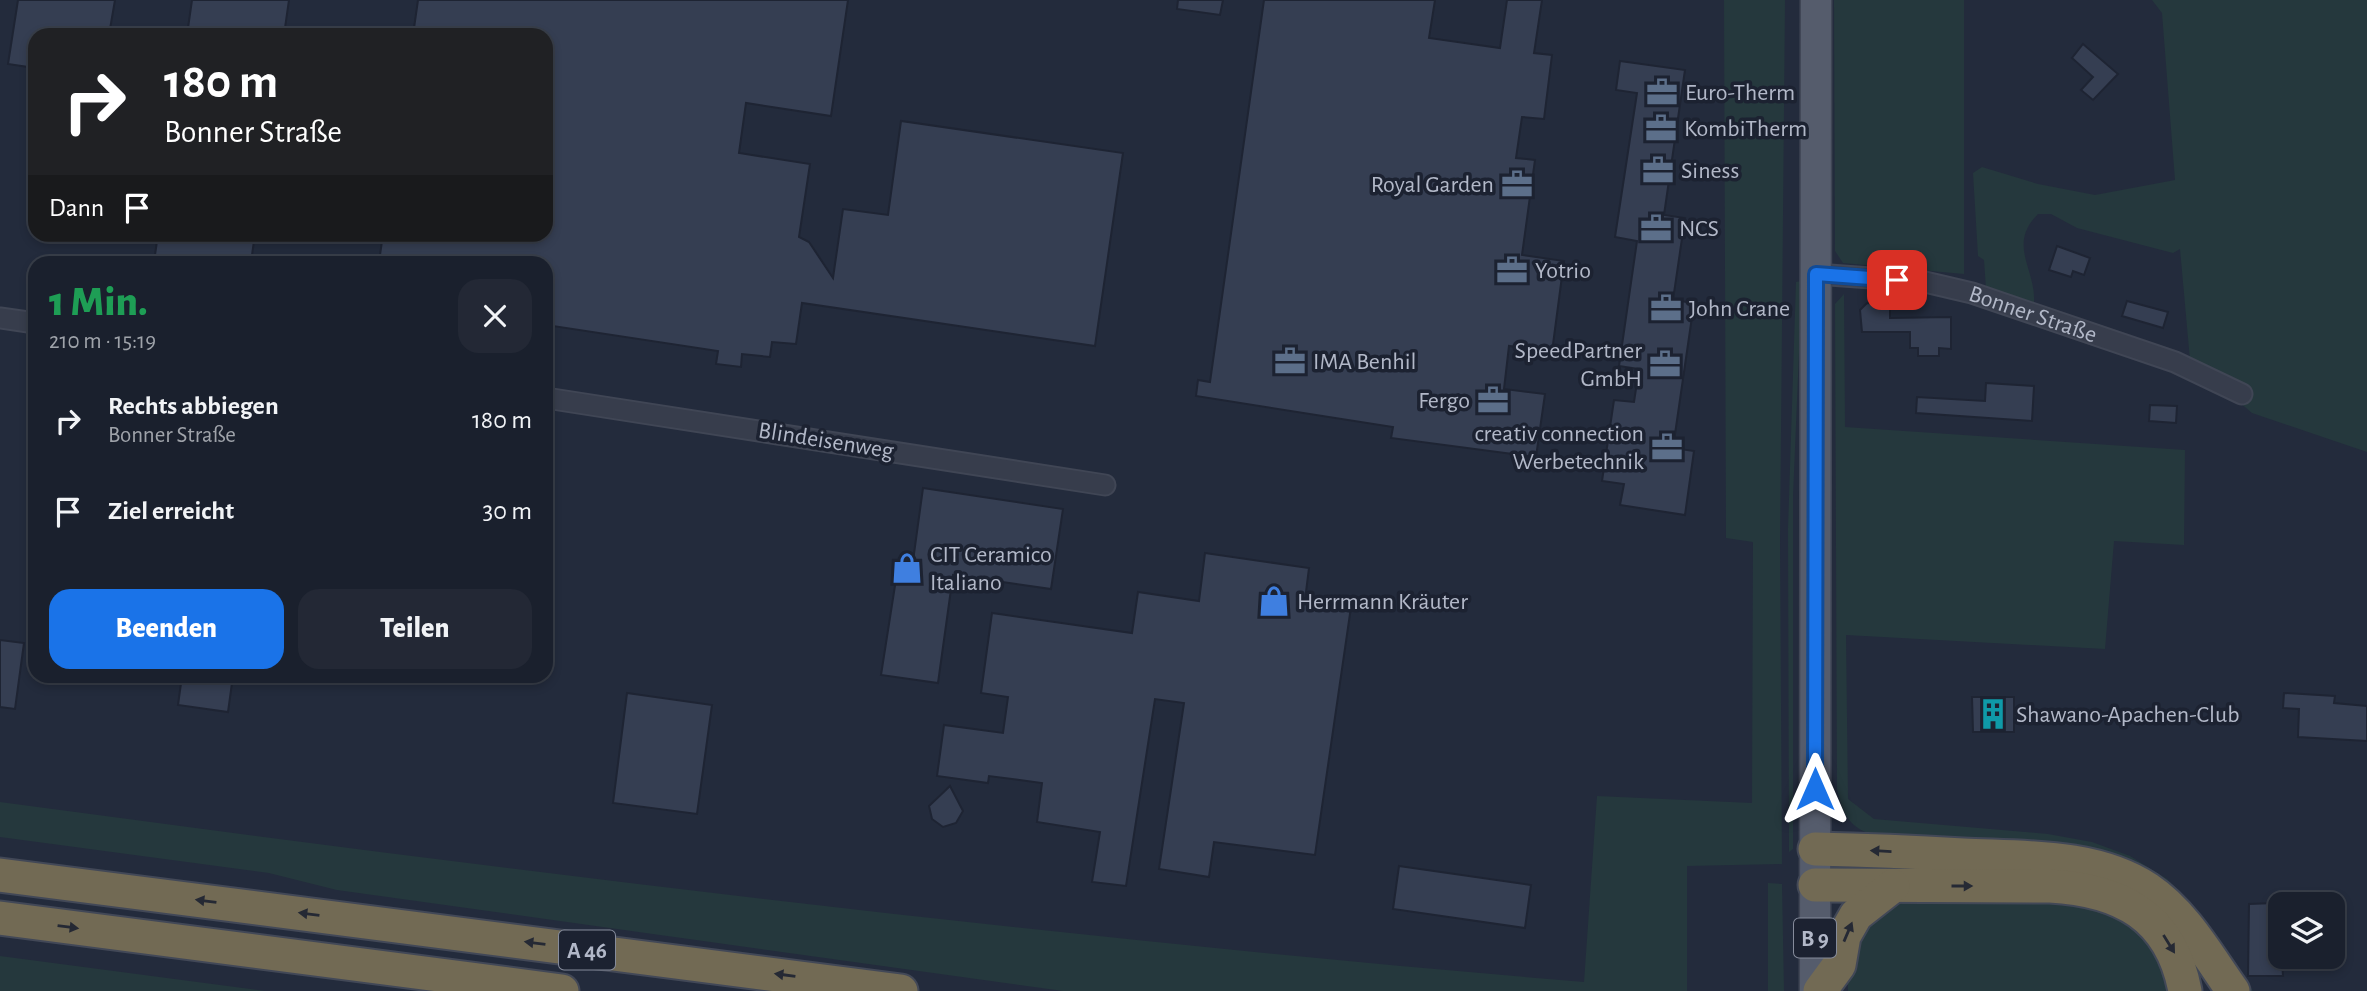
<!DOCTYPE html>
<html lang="de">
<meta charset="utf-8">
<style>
body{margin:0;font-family:"Alegreya Sans",sans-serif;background:#232835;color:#f1f3f6;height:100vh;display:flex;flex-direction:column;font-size:26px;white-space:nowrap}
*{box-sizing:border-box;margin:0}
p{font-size:23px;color:#9fa3aa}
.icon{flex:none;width:38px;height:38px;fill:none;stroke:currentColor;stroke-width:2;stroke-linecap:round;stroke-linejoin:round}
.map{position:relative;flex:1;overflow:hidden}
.details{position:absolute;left:28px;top:256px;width:525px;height:427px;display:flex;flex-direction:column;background:#1a202d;border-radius:21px;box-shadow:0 4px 10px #0003,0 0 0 2px #383e49}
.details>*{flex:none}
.banner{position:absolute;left:28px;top:28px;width:525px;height:214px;border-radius:21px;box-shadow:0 4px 10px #0003,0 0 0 2px #383e49;background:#202124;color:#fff;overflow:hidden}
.controls{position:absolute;left:2268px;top:892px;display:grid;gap:14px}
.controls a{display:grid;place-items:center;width:77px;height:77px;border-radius:14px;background:#1a202d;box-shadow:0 4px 10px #0003,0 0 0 2px #383e49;font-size:35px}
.pin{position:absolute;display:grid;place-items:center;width:60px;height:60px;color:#fff;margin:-30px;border-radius:14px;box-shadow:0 4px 10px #0006}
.me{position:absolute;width:77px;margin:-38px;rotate:0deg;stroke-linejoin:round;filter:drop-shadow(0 0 5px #0008)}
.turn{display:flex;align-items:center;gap:24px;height:147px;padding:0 21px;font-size:32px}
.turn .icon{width:91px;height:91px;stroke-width:2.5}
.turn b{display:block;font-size:49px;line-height:60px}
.then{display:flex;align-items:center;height:66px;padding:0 21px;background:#0003;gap:14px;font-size:26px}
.round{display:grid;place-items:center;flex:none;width:74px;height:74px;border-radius:21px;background:#232835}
.head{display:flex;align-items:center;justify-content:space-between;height:119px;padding:0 21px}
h1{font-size:42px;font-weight:800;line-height:52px;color:#1e9e55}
.cta{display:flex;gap:14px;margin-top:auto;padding:14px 21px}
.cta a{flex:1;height:80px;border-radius:21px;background:#1a73e8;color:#fff;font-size:28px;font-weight:800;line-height:80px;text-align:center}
.cta a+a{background:#232835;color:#f1f3f6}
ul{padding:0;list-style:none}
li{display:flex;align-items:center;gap:21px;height:91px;padding:0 21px}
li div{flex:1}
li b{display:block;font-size:26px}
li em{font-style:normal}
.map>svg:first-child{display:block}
.green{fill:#25383d}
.building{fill:#353e52;stroke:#1e2433;stroke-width:2}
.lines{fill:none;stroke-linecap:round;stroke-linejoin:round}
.street-casing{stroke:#404655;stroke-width:23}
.primary-casing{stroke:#404655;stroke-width:33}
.highway-casing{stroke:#424857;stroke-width:37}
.street{stroke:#373d4c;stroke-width:19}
.primary{stroke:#555c6c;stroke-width:30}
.highway{stroke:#726a54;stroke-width:33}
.oneway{fill:#252934}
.route-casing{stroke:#114b97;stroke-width:18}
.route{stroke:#1a73e8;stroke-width:12}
.labels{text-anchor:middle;stroke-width:7;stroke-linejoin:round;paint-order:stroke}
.shield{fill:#1c2231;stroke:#858b9b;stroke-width:2}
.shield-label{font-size:23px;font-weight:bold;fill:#b2b8c8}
.poi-label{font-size:24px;fill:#b2b8c8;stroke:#1c2231;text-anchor:start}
.street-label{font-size:24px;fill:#b2b8c8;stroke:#1c2231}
</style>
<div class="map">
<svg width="2367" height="991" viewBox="0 0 2367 991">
<rect width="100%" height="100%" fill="#232b3c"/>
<!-- green -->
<g class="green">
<path d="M1724,0H1785L1780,542L1782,864L1687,866V991H1063L337,890L269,873L0,837V802C527,873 1055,938 1584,982L1597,796L1752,803L1753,542L1726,538Z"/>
<path d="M1834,0H1964V274L1843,263L1835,251Z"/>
<path d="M2152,0H2367V452L2252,413L2190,360L2180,249L2173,253L2077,228L2051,214H2038C2007,245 2036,268 2034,303L1986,289L1984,260L1978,256L1973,173L1982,167L2038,184L2095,195L2175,180L2162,13Z"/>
<path d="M1802,281L1793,496V849L1789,852L1788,529L1796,282Z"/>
<path d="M1844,294L1845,427L2185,450L2184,545L2114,541L2105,649L1846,635L1848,799L1874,819L2048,834L2092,842L2130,856L2167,879L2203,918L2253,991H2242L2196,923L1871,834C1848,827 1842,811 1837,789L1835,304Z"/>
<path d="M1768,883L1782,884L1784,991H1768Z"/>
<path d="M2052,897L2103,907L2143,932L2174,991H1848C1848,933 1854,938 1894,899Z"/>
<path d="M0,956L265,991H0Z"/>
</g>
<!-- building -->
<g class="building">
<path d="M18,0H115L109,35H35V68L8,64Z"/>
<path d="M192,0H289L284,35H187Z"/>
<path d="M418,0H848L831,116L746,103L739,153L810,164L799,237L809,242L833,278L843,209L888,215L901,121L1123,153L1095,346L802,303L796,344L772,342L770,357L742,354L741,367L716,364L718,351L546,325V262H379L383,234H546V35H413Z"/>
<path d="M1178,0H1223L1220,15L1177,9Z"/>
<path d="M1264,0H1435L1429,38L1500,48L1507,0H1542L1534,53L1552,55L1544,119L1522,117L1516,158L1535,160L1522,255L1564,261L1552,352L1509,346L1504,389L1545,394L1536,457L1391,438L1393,427L1196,396L1198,380L1210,382Z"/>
<path d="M2083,44L2118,74L2093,100L2081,90L2093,77L2072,58Z"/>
<path d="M1620,61L1685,70L1664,215L1685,218L1673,300L1694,303L1673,448L1694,451L1685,515L1620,505L1624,484L1602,481L1614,400L1634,402L1639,369L1619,366L1637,241L1615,237L1637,93L1616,90Z"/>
<path d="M158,234H255L251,262H154Z"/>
<path d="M2057,246L2090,258L2084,275L2073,271L2071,277L2049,270Z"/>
<path d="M2127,301L2168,312L2163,328L2122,316Z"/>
<path d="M1867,303L1890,304V318L1951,317V349L1939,348V356H1918V348H1910V332H1862L1860,310Z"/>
<path d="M1986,383L2034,386L2032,421L1916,413L1917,397L1985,401Z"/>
<path d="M2150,405L2177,406L2176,423L2149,421Z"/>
<path d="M923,488L1063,509L1051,589L953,575L938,683L881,675L899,560L913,561Z"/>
<path d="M1205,553L1309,568L1305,600L1351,607L1315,855L1214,842L1209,877L1159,869L1184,703L1155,699L1126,886L1092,882L1100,832L1037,822L1042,783L989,776L988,783L937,776L944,725L1003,733L1008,697L981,693L992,613L1132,633L1138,592L1199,601Z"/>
<path d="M0,640L24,643L15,709L0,707Z"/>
<path d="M182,676H233L228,712L178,705Z"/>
<path d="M627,693L712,705L697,814L613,803Z"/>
<path d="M2284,693L2335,696L2334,703L2367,706V741L2298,737L2299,709L2283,708Z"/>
<path d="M1972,697H2014V732H1973Z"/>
<path d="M950,786L963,811L956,823L943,827L932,819L929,806Z"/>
<path d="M1399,866L1531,885L1525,928L1393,909Z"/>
<path d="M2274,903V932H2280L2283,976H2248L2249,904Z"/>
</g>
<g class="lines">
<defs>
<g id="street">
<path id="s1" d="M1816,274L1925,282L1972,293L2175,362L2242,394"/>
<path d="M0,318L35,323"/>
<path d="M546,398L1105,485"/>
</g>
<path id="primary" d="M1815,991L1816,0"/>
<g id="highway">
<path d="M1815,849C1864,850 1914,852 1963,855C2024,858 2095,854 2148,889C2185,914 2208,956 2233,991"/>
<path d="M0,875L901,991"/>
<path d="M1815,885L2050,886C2121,890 2171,916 2185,991"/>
<path d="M0,918L562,991"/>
<path d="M1820,991L1839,965L1844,936L1856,915L1893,886"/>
</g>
</defs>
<!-- street casing -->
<use href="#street" class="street-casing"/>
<!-- primary casing -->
<use href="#primary" class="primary-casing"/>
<!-- highway casing -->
<use href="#highway" class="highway-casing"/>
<!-- street -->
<use href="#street" class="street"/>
<!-- primary -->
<use href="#primary" class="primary"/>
<!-- highway -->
<use href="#highway" class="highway"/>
</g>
<!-- one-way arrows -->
<defs><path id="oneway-solid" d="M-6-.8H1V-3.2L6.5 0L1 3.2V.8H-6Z" transform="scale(1.75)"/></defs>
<g class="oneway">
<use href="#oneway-solid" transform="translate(1881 851) rotate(-177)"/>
<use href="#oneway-solid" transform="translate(1962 886)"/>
<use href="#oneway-solid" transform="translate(206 901) rotate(-173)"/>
<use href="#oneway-solid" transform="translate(309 914) rotate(-173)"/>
<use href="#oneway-solid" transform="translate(68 927) rotate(7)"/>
<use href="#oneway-solid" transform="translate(1848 932) rotate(-67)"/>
<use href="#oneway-solid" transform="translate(535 943) rotate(-173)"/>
<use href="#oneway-solid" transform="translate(2169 944) rotate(58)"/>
<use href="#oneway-solid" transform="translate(785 975) rotate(-172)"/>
</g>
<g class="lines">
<defs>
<path id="route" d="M1815,789L1816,274L1897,280"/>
</defs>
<!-- route casing -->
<use href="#route" class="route-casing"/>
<!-- route -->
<use href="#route" class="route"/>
</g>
<!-- icons -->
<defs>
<symbol id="office-bare" viewBox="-9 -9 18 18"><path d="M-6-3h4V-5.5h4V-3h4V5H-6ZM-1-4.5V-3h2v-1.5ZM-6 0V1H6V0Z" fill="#5c6f8a" stroke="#1c2231" stroke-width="2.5" paint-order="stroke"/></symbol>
<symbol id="shop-bare" viewBox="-9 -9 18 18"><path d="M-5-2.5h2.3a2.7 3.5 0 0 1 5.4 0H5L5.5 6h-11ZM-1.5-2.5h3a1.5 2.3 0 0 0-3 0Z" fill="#3f7fe0" stroke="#1c2231" stroke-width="2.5" paint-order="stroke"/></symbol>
<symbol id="building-bare" viewBox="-9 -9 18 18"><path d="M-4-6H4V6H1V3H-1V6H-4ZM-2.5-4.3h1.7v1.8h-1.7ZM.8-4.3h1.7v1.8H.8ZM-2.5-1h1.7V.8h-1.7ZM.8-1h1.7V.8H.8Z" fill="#0f9aa8" stroke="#1c2231" stroke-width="2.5" paint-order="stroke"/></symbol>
</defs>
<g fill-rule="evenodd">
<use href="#office-bare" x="1640" y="70" width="44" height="44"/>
<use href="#office-bare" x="1639" y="106" width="44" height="44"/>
<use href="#office-bare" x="1636" y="148" width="44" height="44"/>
<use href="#office-bare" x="1495" y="162" width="44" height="44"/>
<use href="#office-bare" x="1634" y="206" width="44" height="44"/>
<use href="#office-bare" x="1490" y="248" width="44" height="44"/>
<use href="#office-bare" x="1644" y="286" width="44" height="44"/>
<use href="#office-bare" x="1268" y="339" width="44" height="44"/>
<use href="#office-bare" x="1643" y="342" width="44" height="44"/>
<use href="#office-bare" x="1471" y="378" width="44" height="44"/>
<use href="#office-bare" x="1645" y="425" width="44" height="44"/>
<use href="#shop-bare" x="885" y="546" width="44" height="44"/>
<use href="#shop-bare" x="1252" y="579" width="44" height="44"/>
<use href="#building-bare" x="1971" y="692" width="44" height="44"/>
</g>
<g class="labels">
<!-- shield labels -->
<g class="shield">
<rect x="1794" y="918.5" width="42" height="39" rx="5"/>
<rect x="559" y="930.5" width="56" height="39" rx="5"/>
</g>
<g class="shield-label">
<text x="1815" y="946">B 9</text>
<text x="587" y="958">A 46</text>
</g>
<!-- poi labels -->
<g class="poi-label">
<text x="1685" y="100">Euro-Therm</text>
<text x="1684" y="136">KombiTherm</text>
<text x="1681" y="178">Siness</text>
<text x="1494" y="192" text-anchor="end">Royal Garden</text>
<text x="1679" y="236">NCS</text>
<text x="1535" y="278">Yotrio</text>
<text x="1689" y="316">John Crane</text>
<text x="1642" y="358" text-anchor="end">SpeedPartner<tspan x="1642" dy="28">GmbH</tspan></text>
<text x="1313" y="369">IMA Benhil</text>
<text x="1470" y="408" text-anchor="end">Fergo</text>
<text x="1644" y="441" text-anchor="end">creativ connection<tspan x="1644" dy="28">Werbetechnik</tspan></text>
<text x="930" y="562">CIT Ceramico<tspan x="930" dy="28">Italiano</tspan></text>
<text x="1297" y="609">Herrmann Kräuter</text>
<text x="2016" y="722">Shawano-Apachen-Club</text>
</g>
<!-- street labels -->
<g class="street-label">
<text dy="8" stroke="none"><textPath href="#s1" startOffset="222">Bonner Straße</textPath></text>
<text transform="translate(826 440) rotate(9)" y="8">Blindeisenweg</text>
</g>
</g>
</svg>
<div class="controls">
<a><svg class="icon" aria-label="layers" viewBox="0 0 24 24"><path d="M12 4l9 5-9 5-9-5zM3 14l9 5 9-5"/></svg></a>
</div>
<div class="pin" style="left:1897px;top:280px;background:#d93025"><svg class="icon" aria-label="arrive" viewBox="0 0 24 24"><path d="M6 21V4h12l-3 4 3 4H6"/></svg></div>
<svg class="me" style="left:1815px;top:789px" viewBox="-20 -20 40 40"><path d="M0-17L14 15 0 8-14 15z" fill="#1a73e8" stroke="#fff" stroke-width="4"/></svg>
<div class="banner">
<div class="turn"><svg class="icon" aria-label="right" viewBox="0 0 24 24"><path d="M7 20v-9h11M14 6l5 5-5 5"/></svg><div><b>180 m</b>Bonner Straße</div></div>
<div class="then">Dann<svg class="icon" aria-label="arrive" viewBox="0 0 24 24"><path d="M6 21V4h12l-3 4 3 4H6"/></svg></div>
</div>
<section class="details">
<div class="head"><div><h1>1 Min.</h1><p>210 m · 15:19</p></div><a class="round"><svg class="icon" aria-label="close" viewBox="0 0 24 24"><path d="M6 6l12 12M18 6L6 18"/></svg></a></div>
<ul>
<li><svg class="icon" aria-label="right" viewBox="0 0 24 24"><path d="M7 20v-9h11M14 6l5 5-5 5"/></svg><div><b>Rechts abbiegen</b><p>Bonner Straße</p></div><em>180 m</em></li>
<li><svg class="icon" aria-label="arrive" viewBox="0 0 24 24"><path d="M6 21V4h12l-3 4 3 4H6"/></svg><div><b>Ziel erreicht</b></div><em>30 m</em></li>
</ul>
<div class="cta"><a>Beenden</a><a>Teilen</a></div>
</section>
</div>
